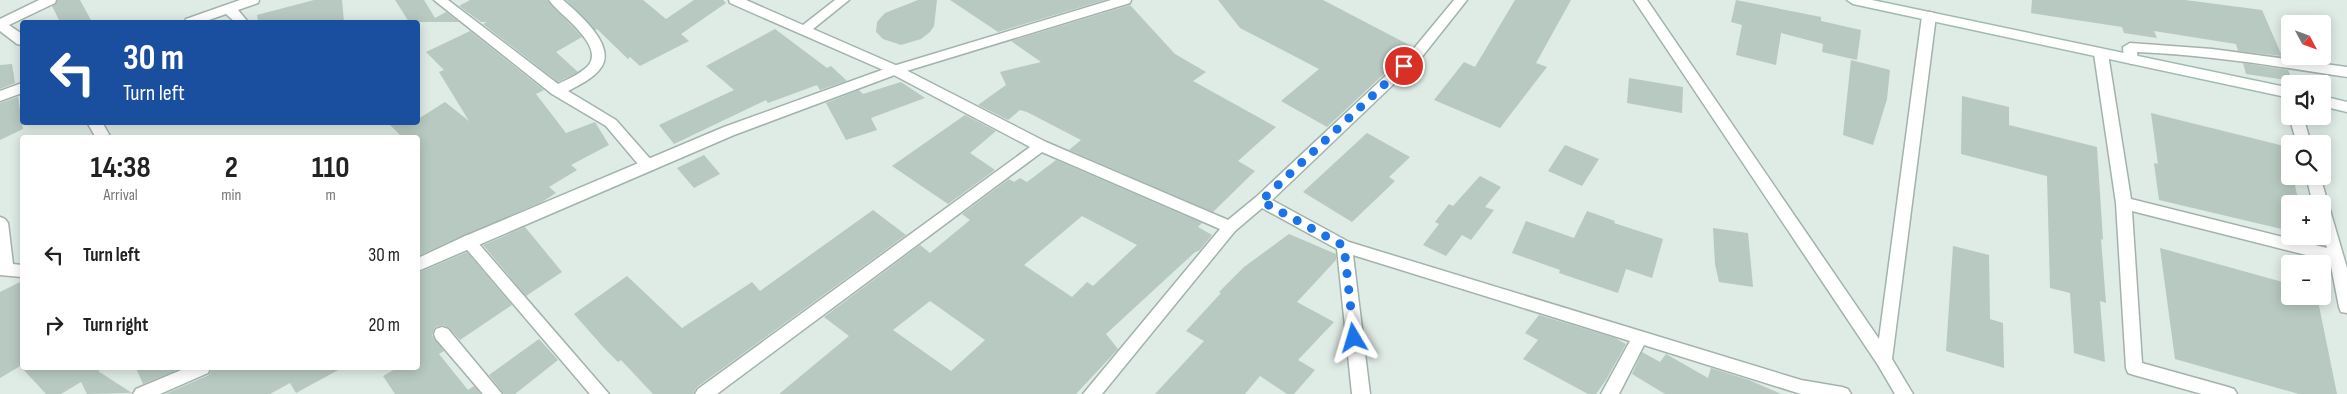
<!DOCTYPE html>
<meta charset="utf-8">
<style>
body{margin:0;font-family:"Sofia Sans Condensed",sans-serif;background:#f2f2f2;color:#222;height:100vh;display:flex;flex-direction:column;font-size:19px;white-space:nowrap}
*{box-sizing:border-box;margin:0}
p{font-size:16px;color:#767676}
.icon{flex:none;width:28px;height:28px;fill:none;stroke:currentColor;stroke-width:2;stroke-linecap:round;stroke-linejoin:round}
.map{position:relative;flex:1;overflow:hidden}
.panel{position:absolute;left:20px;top:135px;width:400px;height:235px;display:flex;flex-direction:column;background:#fff;border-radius:5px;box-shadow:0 2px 12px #0003}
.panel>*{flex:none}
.guide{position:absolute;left:20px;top:20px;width:400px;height:105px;border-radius:5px;box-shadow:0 2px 12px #0003;background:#1a4fa0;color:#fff;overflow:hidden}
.needle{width:32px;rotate:131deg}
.controls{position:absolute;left:2281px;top:15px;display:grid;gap:10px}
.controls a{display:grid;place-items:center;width:50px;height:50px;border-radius:5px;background:#fff;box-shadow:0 2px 12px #0003;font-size:25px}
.pin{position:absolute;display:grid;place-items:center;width:42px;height:42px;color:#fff;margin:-21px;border:2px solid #fff;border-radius:50%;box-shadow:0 1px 5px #0007}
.me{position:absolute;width:55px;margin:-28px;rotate:353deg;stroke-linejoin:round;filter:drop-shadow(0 0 4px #0008)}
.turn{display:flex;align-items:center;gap:18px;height:105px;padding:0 20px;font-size:22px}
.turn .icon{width:65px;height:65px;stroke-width:2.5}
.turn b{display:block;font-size:35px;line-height:42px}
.eta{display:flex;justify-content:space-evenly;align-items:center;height:85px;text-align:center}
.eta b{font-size:30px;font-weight:700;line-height:35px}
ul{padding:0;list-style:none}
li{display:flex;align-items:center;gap:15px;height:70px;padding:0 20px}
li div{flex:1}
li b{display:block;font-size:19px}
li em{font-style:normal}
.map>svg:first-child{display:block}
.building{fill:#b7c9c0;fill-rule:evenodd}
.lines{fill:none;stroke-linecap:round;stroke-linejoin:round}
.minor-casing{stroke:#a2b3ac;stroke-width:3}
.tertiary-casing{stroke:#a2b3ac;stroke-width:3}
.secondary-casing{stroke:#9fbaaf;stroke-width:3}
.minor{fill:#fff;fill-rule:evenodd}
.tertiary{fill:#fff;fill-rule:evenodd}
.secondary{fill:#fff;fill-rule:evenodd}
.route{stroke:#1a73e8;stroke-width:9;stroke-dasharray:0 16.2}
</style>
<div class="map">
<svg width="2347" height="394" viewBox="0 0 2347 394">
<rect width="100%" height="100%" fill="#dfebe5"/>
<!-- building -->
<g class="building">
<path d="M58,0H80L92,22H60L52,6Z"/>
<path d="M314,0H342L344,22H258L257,15Z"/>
<path d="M395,0H424L435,18L446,12L459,22H409Z"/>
<path d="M470,0H547L582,37L556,52L578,72L558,82L483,24L487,22H481L459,6Z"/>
<path d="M566,0H643L666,19L694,0H723L726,3L681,34L689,41L640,66L630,57L628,59L597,29L595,30Z"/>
<path d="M918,0H937L934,26L930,32L921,39L901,45L883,39L876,32L877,22L885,13Z"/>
<path d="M950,0H1105L998,32Z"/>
<path d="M1218,0H1323L1413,47L1327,127L1281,101L1319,69L1240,28Z"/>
<path d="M1515,0H1571L1536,63L1547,67L1500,128L1434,100L1464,62L1475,67Z"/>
<path d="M1736,0L1821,17V21L1861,30L1857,60L1822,52L1823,44L1781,33L1776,65L1736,55L1742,25L1731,22Z"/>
<path d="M2032,0H2185L2262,10L2282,56L2238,51L2236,44L2154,31L2157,38L2124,33L2122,27L2031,13Z"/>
<path d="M1130,5L1175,54L1206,72L1193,81L1276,127L1238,161L1255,171L1213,212L1069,150L1081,140L1027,112L1020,110L1008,120L978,105L1006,85L1000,72L1041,62L1011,41Z"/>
<path d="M775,29L827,68L831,66L847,81L820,90L817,85L768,103L766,100L674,144L659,125L734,90L706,66Z"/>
<path d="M470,31L544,90L536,94L566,133L595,122L609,145L571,165L577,170L549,187L556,193L542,202L418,256V138H403L387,122H418V119L445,102L469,121L439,72L444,70L426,52Z"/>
<path d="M1851,60L1890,70L1887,99L1873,145L1843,135Z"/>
<path d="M2243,63L2288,70L2293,81L2246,74Z"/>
<path d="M12,64L15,83L0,89V65Z"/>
<path d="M1629,78L1683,87L1682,113L1627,103Z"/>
<path d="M901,82L925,98L871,118L877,130L846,140L826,103L859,90L863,94Z"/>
<path d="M1962,96L2009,107V125L2097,147L2103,240L2101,239L2106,303L2100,301L2105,362L2074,353L2070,293L2050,288L2047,176L1961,154Z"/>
<path d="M18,97L23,129L0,140V103Z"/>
<path d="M2151,113L2288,147L2290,176H2293L2299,204H2290V231L2159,200L2154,163L2158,164Z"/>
<path d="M965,115L996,131L970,153L995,170L948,204L892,166Z"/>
<path d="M1367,133L1410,157L1389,177L1395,181L1352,222L1303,192Z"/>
<path d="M1565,145L1599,159L1582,186L1548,171Z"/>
<path d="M704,155L720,174L694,188L677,168Z"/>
<path d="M1056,160L1202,223L1198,227L1212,235L1200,250L1194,253L1106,334L1118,349L1076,394H779L849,336L824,317L920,245L930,253L970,220L962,214L1009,179L1014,182L1020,178L1027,182ZM1082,216L1137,245L1093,286L1087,282L1072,297L1024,265ZM930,301L985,340L951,371L893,330Z"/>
<path d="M1480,176L1501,187L1485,207L1494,210L1471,240L1462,235L1446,256L1423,245L1439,224L1435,222L1449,204L1453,206Z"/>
<path d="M873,210L906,235L697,387L693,394H653L621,360L618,362L604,348L574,314L627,276L682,328L752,282L760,291Z"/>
<path d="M1587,211L1615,221L1614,223L1663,239L1652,278L1626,269L1618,293L1559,273L1560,270L1512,253L1526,221L1574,238Z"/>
<path d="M525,227L562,272L526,296L483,245Z"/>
<path d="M1713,228L1748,233L1753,287L1719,282L1715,264Z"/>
<path d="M1289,234L1336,254V260L1297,302L1334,322L1298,360L1315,370L1294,394H1287L1260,376L1245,394H1155L1204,341L1186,331L1221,293L1219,292L1244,267Z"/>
<path d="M1953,246L1989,255L1990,319L2003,323L2004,368L1946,351Z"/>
<path d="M2160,248L2290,284V296H2317L2337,394H2299L2175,359Z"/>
<path d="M467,252L512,305L460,340L449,328L443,325L435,327L432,335L444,351L439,354L468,390L474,386L481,394H395L383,376L397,368H418V273Z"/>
<path d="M22,281V365L0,378V292Z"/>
<path d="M1539,315L1615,338L1626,344L1606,380L1596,394H1588L1523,359L1538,340L1525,333Z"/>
<path d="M539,339L558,360L515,394H504L489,375Z"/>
<path d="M1642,352L1660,362L1666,354L1708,378L1711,368L1749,380L1781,394H1665L1632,374Z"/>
<path d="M22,368H104L98,371L132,393L87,394L81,382L61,394H46Z"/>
<path d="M136,368H182L143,384Z"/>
<path d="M212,368H342L296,393L290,383L270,394H165L209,375Z"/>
</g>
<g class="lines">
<defs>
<g id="minor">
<path d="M39,0H56L55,3L9,25L22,34V45L17,44L0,31V19Z"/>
<path d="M240,0H259L258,3L238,10L248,22H235L226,14L203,22H184L186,19Z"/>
<path d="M434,0H448L558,84C568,79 580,74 588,66C606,45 558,14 549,0H563C578,13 615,44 602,66C595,78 579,85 568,91L616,120L653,162L655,166L653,170H643L606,126L552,94Z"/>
<path d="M729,0H746L803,25L835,0H849L813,29L900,67L1046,142L1228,220L1256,197L1411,52L1454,0H1467L1421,58L1272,200L1349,242L1801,380L1842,387L1848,389L1851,394H1801L1644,345L1619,394H1601L1630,341L1353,255L1370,394H1352L1337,249L1262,208L1235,231L1102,394H1083L1220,229L1042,152L717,394H695L698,389L1030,147L890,73L730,3Z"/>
<path d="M1634,0H1647L1879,339L1922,16L1929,12L1934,13L1936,16L1892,359L1913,394H1895L1878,365Z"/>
<path d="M2130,43L2212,49L2347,67V77C2277,66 2208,55 2137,52L2138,60L2131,64L2124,60L2123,47Z"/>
<path d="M2101,50L2108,54L2131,199L2327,248L2322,234V204H2313L2306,176H2320L2347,268V313L2341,312L2339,307L2330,261L2132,211L2142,363L2228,387L2234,389L2237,394H2202L2134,375L2128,373L2126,368L2116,203L2094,54Z"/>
<path d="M22,83V93L0,101V91Z"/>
<path d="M2290,114V116H2303L2311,144H2297L2289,116Z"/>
<path d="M87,122H102L111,138H96Z"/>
<path d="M0,217L5,219L8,223L13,264L22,265V277L0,275Z"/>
<path d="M468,235L473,237L609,394H590L463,245L460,241L463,237Z"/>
<path d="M442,327L448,329L502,394H483L436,339L434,334L436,329Z"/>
</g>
<g id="tertiary">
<path d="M1111,0H1131L1130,3L900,73L734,135L418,271V258L463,237L724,127L890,67Z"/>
<path d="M186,368H210L208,373L160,394H133L136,389Z"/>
</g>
<g id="secondary">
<path d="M1847,0H1872L2290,88V98L1853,4Z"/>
<path d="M2322,96L2347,102V112L2322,106Z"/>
</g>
</defs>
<!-- minor casing -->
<use href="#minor" class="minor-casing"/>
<!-- tertiary casing -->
<use href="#tertiary" class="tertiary-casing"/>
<!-- secondary casing -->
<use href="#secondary" class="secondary-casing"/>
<!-- minor -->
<use href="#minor" class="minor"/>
<!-- tertiary -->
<use href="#tertiary" class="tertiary"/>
<!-- secondary -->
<use href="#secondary" class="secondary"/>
</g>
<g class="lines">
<!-- route -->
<path class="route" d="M1354,338L1344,246L1261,201L1404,66"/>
</g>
</svg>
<div class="controls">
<a><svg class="needle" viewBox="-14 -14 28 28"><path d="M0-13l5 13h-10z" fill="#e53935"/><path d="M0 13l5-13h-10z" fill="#767676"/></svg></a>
<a><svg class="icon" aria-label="sound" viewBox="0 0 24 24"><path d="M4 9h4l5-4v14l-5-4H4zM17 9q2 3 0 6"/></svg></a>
<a><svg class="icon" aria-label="search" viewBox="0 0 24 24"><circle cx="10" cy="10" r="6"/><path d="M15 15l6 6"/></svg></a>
<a>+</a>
<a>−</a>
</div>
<div class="pin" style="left:1404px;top:66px;background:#d93025"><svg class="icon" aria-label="arrive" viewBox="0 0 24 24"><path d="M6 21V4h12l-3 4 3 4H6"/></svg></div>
<svg class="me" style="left:1354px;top:338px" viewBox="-20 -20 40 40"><path d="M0-17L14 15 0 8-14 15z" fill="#1a73e8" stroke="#fff" stroke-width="4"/></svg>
<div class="guide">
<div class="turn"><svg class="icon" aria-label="left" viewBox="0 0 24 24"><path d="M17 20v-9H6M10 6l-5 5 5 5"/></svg><div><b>30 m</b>Turn left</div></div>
</div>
<section class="panel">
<div class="eta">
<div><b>14:38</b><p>Arrival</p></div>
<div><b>2</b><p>min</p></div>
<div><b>110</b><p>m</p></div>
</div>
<ul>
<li><svg class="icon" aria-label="left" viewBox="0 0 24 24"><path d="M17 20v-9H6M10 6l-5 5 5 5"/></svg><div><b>Turn left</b></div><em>30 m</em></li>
<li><svg class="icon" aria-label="right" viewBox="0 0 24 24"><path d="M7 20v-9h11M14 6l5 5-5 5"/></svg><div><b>Turn right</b></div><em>20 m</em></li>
</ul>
</section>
</div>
